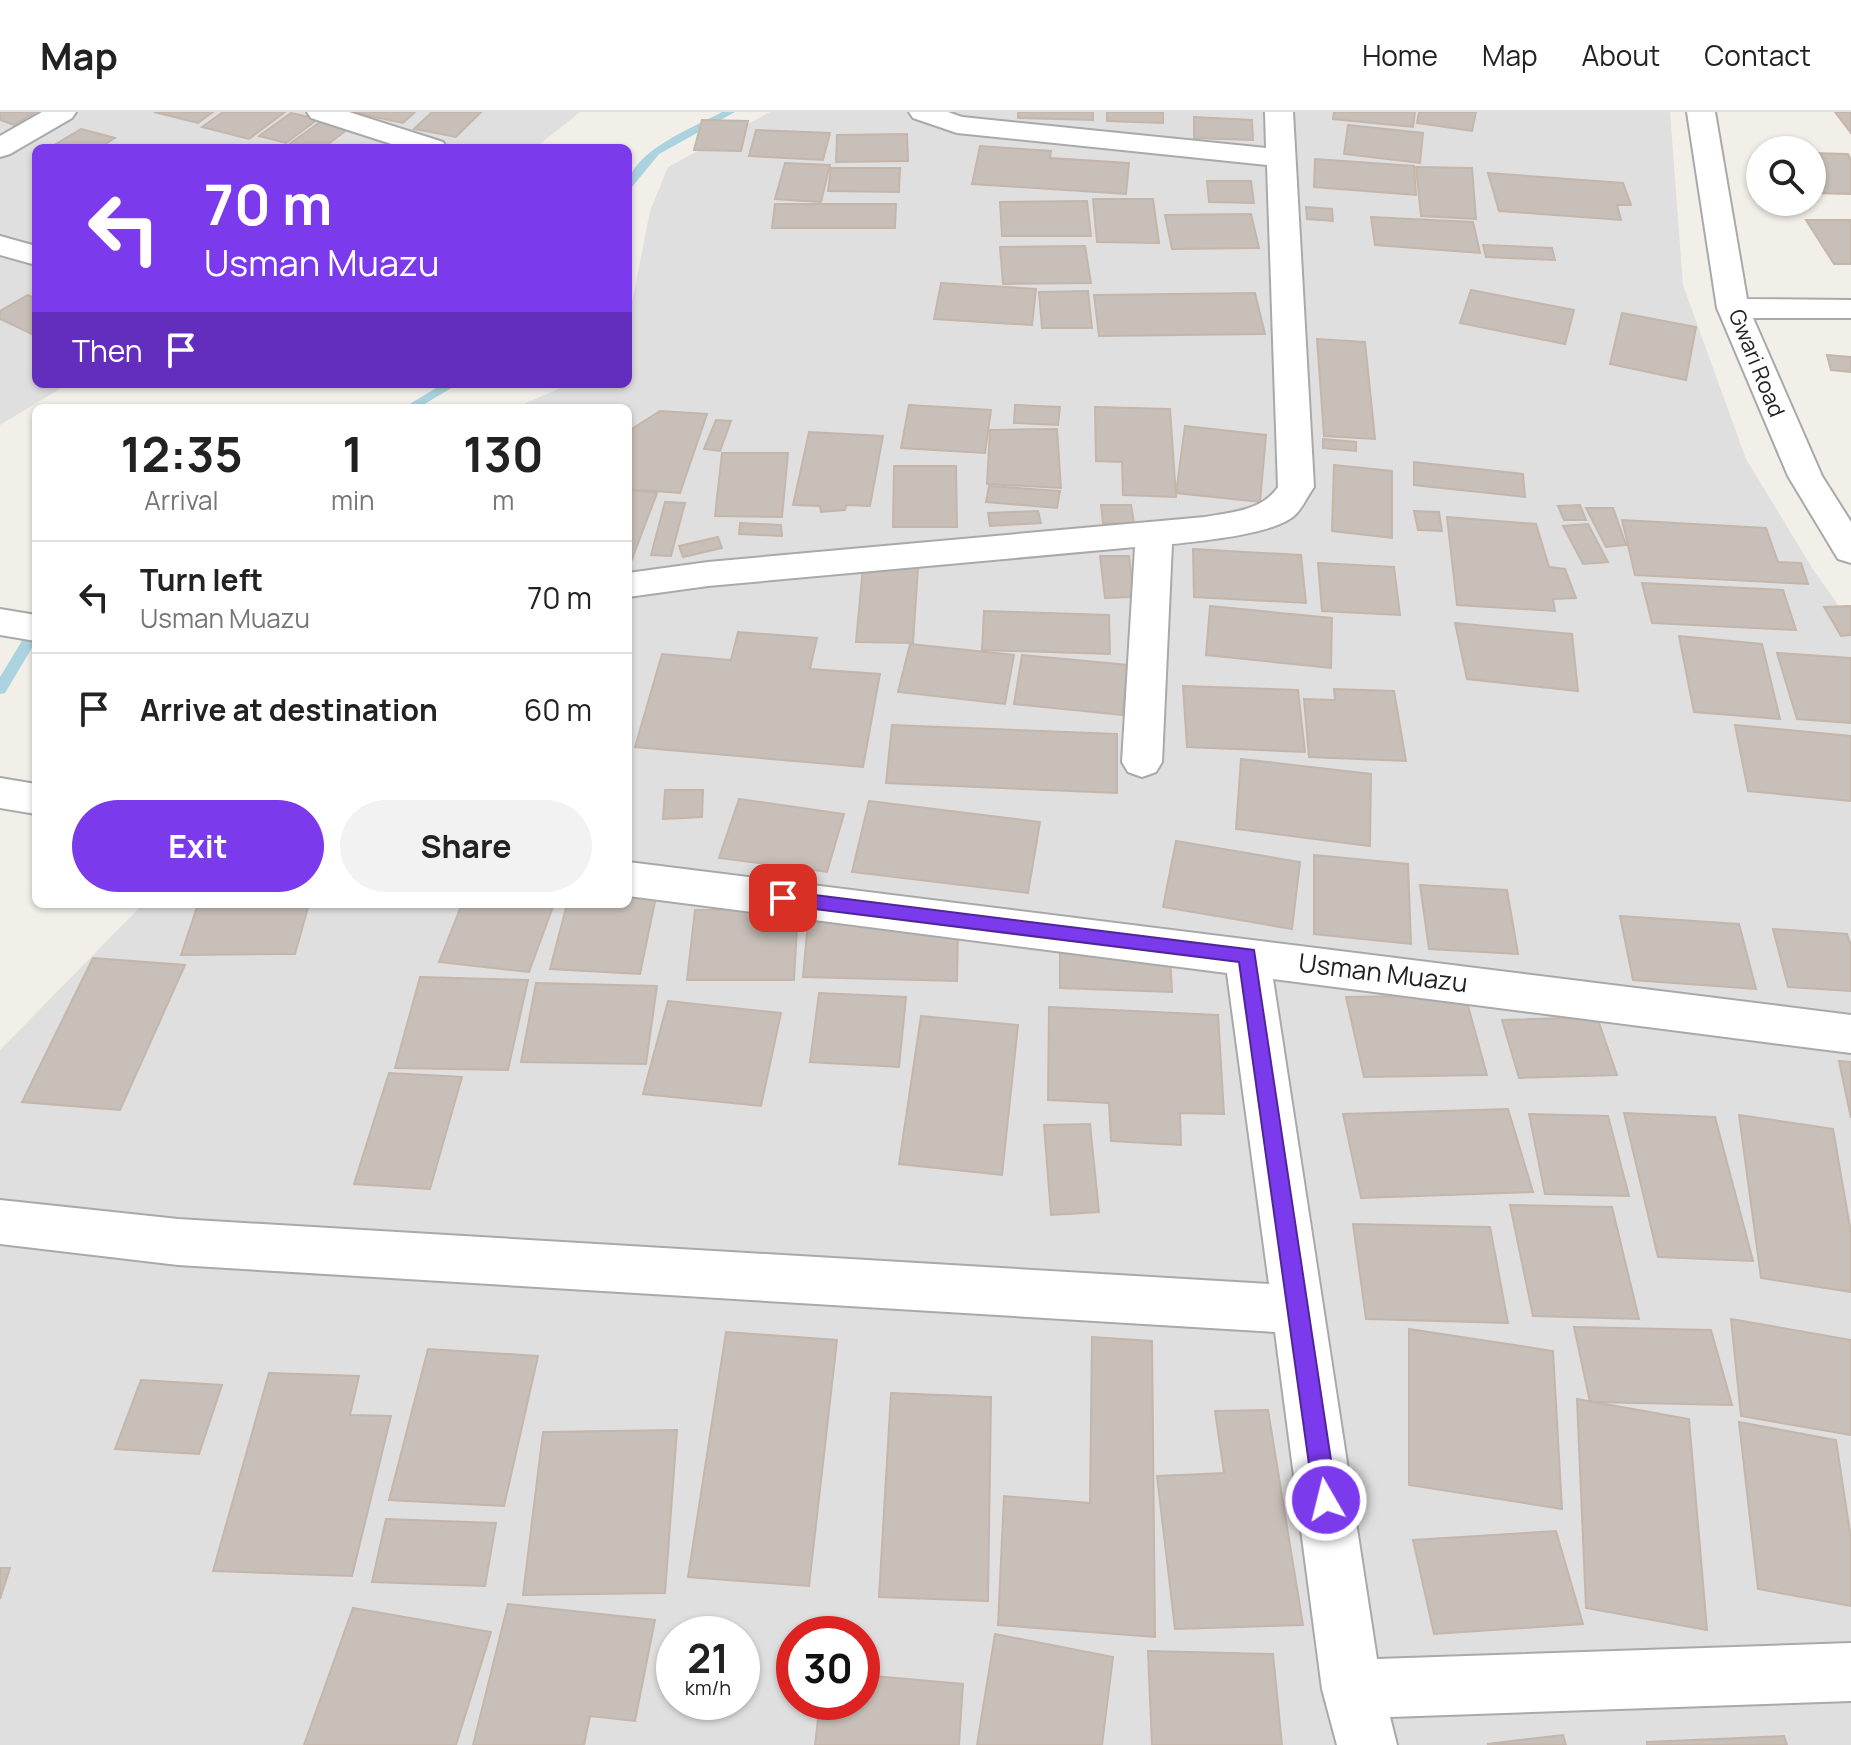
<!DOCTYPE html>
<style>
body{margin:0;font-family:Manrope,sans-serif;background:#f2f2f2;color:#222;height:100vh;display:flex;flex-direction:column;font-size:30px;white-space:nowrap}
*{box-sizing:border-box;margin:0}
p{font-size:26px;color:#767676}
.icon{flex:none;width:44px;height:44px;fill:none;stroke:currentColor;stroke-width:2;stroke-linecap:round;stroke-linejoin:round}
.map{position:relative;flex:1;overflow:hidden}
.side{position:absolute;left:32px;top:292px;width:600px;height:504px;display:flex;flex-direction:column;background:#fff;border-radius:12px;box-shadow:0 2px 6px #0004}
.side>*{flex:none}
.guide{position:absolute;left:32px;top:32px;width:600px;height:244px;border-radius:12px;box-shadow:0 2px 6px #0004;background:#7c3aed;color:#fff;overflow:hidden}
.tools{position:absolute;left:1746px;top:24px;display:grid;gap:16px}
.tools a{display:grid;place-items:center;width:80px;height:80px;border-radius:50%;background:#fff;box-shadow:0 2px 6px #0004;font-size:40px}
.speed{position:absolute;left:656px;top:1504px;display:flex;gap:16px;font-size:40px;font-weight:700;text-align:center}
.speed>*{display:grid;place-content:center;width:104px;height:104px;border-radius:50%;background:#fff;box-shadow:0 2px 6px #0004;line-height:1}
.speed small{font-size:20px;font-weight:400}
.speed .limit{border:12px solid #d22;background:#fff;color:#111}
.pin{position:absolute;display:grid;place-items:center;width:68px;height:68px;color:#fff;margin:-34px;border-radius:16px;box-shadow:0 4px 12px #0006}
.me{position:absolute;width:88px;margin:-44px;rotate:352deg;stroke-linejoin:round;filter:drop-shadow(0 0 6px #0008)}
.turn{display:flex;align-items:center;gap:28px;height:168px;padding:0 40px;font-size:36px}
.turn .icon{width:104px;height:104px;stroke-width:2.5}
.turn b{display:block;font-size:56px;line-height:68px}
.then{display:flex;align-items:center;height:76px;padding:0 40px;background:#0003;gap:16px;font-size:30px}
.eta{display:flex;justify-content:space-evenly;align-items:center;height:136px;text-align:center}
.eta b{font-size:48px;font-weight:700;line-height:56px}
.primary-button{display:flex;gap:16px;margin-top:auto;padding:16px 40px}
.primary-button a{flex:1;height:92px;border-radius:48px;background:#7c3aed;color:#fff;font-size:32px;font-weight:700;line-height:92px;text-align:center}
.primary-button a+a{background:#f2f2f2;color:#222}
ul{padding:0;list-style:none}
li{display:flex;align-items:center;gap:24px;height:112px;padding:0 40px;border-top:2px solid #e0e0e0}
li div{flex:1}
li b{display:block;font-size:30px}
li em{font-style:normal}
header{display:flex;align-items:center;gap:48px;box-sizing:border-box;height:112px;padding:0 40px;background:#fff;border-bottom:2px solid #e0e0e0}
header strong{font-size:38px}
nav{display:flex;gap:44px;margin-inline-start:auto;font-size:28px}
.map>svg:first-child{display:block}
.residential{fill:#e0dfdf;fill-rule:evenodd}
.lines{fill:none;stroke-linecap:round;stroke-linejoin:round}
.stream{fill:#aad3df;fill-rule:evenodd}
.building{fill:#c7bfb8;stroke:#c4b6ab;stroke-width:2}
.minor-casing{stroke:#a9a9a9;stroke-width:4}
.minor{fill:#fff;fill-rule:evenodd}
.route{fill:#7c3aed;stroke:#51269a;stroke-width:2}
.labels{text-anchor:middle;stroke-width:8;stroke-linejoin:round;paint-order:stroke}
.far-street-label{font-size:22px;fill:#222;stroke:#fff}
.street-label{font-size:26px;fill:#222;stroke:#fff}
</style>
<header>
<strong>Map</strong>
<nav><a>Home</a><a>Map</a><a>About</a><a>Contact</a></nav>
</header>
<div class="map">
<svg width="1851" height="1633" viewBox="0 0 1851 1633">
<rect width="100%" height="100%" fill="#f2efe9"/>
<!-- residential -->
<g class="residential">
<path d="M0,0H580L535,36H36V272H68L0,313Z"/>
<path d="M770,0H1670L1683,173L1746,347L1814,459L1851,511V1633H0V938L143,792H628V296H514L570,272H628V211L650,99L668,55ZM674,1522H742V1590H674ZM794,1522H862V1590H794Z"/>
</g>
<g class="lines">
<!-- stream -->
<g class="stream">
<path d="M722,0H735L659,42L632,75L628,76C628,40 695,15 722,0Z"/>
<path d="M443,272H458L418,296H403Z"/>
<path d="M36,512V529L5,581L0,582V565L31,514Z"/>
</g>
</g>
<!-- building -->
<g class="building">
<path d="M0,0H36L14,13L0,8Z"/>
<path d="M154,0H213L198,11Z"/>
<path d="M223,0H285L249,27L202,15Z"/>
<path d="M351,0H415L403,11Z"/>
<path d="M432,0H481L456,25L414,17Z"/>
<path d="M1018,0H1093V8L1018,6Z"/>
<path d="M1107,0H1163V11L1107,9Z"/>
<path d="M1334,0H1415L1413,15L1333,7Z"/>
<path d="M1419,0H1476L1472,19L1417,11Z"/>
<path d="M1835,0H1851V21Z"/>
<path d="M291,1L318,7L286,31L259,24Z"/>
<path d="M1194,5L1252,8L1253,28L1194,26Z"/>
<path d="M702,8L748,9L741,39L694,38Z"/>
<path d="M320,10L348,17L323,36H284Z"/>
<path d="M1348,13L1423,21L1420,51L1344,42Z"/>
<path d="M81,17L115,26L99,36H70L56,32Z"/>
<path d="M756,18L830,21L823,48L749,44Z"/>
<path d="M907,22L908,49L836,50L837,23Z"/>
<path d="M980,34L1051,39L1050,46L1129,51L1126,82L972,72Z"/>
<path d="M1812,41L1848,42L1851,48V82L1812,81Z"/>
<path d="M1315,47L1414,54L1416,83L1314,75Z"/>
<path d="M785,51L830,53L821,90L775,87Z"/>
<path d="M1416,55L1472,56L1476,107L1421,104Z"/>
<path d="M831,56H900L899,80L828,79Z"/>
<path d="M1488,61L1623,71L1631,93H1617L1621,108L1499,99Z"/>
<path d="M1207,69H1251L1254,91L1209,90Z"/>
<path d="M1093,87H1153L1159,131L1097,130Z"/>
<path d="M1087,89L1091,124H1002L1000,90Z"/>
<path d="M775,92H896L895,116H772Z"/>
<path d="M1306,95L1332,97L1333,109L1307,107Z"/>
<path d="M1251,102L1259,136L1172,137L1165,103Z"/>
<path d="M1371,105L1473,110L1480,141L1375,133Z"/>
<path d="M1806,108H1851V152H1834Z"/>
<path d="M1483,133L1552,136L1555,148L1486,145Z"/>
<path d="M1085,134L1091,171L1003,172L1000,135Z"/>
<path d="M941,171L1036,177L1032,213L934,207Z"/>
<path d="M1471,178L1574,198L1565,232L1460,211Z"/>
<path d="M1088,179L1092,216H1042L1039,180Z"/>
<path d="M1255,181L1265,222L1099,224L1094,183Z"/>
<path d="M28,183L36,187V224L0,207V199Z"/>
<path d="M1622,201L1696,215L1686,268L1610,252Z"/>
<path d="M1317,227L1365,230L1375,327L1324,324Z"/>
<path d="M1827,243L1851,245V260L1831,258Z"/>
<path d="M909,293L991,298L985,341L901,336Z"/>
<path d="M1015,293L1060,295L1058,313L1014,311Z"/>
<path d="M1095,295L1170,297L1176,385L1123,383L1122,350L1096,349Z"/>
<path d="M660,299L707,302L680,381L628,377V329L632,317Z"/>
<path d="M716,308L731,309L720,339L704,337Z"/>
<path d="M1185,314L1266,323L1260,390L1176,381Z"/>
<path d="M1057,317L1061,376L987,372L990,318Z"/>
<path d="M809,320L883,324L870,394L846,393L845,398L821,400L820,394L793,393Z"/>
<path d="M1323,327L1356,330V339L1323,336Z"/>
<path d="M722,341H788L782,405L715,404Z"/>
<path d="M1414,350L1523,362L1525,385L1414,373Z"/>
<path d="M1334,353L1392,359V426L1332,419Z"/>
<path d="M894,354H956L957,415H893Z"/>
<path d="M989,374L1060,379L1057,396L986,390Z"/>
<path d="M628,378L657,381L629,455H628Z"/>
<path d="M665,390L685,391L671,444L651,443Z"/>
<path d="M1101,393H1131L1134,411H1103Z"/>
<path d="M1580,393L1586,408H1564L1558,394Z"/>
<path d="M1586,396H1613L1626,433L1606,435Z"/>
<path d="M1038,399L1041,411L990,414L988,401Z"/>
<path d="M1414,399L1439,400L1442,419L1418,418Z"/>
<path d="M1447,405L1536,412L1549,455L1565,457L1576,486L1553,487L1555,499L1457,493Z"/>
<path d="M1622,408L1766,416L1778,450L1801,451L1808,472L1635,463Z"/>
<path d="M740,411L781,413L782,424L739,422Z"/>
<path d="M1588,412L1608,450L1583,452L1563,414Z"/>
<path d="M718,425L722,436L683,445L679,434Z"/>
<path d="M1193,437L1301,443L1306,491L1194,485Z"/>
<path d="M1100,444H1129L1134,485L1105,486Z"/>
<path d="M1318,451L1394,455L1400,503L1322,499Z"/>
<path d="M863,455L918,456L913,531L856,530Z"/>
<path d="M1642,471L1783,478L1796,518L1652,511Z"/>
<path d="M1210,494L1332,506L1331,556L1206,543Z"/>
<path d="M1851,494V523L1841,524L1824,495Z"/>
<path d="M984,499L1109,503L1110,542L982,538Z"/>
<path d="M1455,511L1572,522L1578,579L1467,567Z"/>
<path d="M738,520L817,526L810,557L880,562L863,655L635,635L662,542L731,548Z"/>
<path d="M1679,524L1762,532L1780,607L1694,600Z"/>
<path d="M910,532L1014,543L1005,592L898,580Z"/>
<path d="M1777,541L1851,546V611L1797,607Z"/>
<path d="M1022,543L1128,553L1122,603L1014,592Z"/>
<path d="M1183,574L1298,578L1305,640L1187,635Z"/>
<path d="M1334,577L1394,579L1406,649L1309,645L1304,587L1335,588Z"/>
<path d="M892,613L1117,622V681L886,671Z"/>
<path d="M1735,613L1851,624V689L1748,679Z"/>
<path d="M1241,647L1371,662L1370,734L1236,717Z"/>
<path d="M665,678H703L702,705L663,707Z"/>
<path d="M739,687L844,702L827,760L719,746Z"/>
<path d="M869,689L1040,710L1028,781L852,760Z"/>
<path d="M1176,729L1300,750L1292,817L1163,795Z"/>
<path d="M1314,743L1408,752L1411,832L1314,822Z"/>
<path d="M1420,773L1507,778L1518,842L1429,837Z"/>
<path d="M628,779L657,780L640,862L550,857L567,792H628Z"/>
<path d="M198,792H309L295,842L181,843Z"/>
<path d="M462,792H554L529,860L439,850Z"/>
<path d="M798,797L794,868H687L695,798Z"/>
<path d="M1620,804L1739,812L1756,877L1633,868Z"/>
<path d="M808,810L958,814L957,869L803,865Z"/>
<path d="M1773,817L1847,822L1851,834V879L1788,875Z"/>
<path d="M1060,840L1170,845L1172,880L1060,876Z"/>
<path d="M93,846L185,853L120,998L22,990Z"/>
<path d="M420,865L528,868L508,958L395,956Z"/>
<path d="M536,871L657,874L646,952L521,950Z"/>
<path d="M819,881L906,885L899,955L810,950Z"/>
<path d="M1465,883L1487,963L1364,965L1346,885Z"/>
<path d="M668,889L781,901L761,994L643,982Z"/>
<path d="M1049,895L1218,903L1224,1002L1180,1001L1181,1033L1111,1029L1109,991L1048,988Z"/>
<path d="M921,904L1018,913L1002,1063L899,1052Z"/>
<path d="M1597,905L1617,963L1519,966L1502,908Z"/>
<path d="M1839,949L1851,950V1006Z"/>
<path d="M389,961L462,965L430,1077L354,1072Z"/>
<path d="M1508,997L1533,1080L1361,1086L1343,1002Z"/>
<path d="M1624,1001L1715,1005L1753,1149L1658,1145Z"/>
<path d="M1529,1002L1608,1004L1629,1084L1545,1082Z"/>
<path d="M1739,1003L1833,1017L1851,1121V1180L1761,1166Z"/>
<path d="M1090,1012L1099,1100L1051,1103L1044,1013Z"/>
<path d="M1510,1093L1612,1095L1639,1207L1533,1204Z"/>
<path d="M1353,1112L1490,1115L1508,1211L1366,1207Z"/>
<path d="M1731,1207L1851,1228V1323L1741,1304Z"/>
<path d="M1574,1215L1711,1218L1732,1293L1590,1290Z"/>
<path d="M1409,1217L1553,1239L1562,1397L1409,1373Z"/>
<path d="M726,1220L837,1228L809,1474L688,1465Z"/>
<path d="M1092,1225L1152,1229L1155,1525L998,1513L1004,1384L1090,1391Z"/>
<path d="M428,1237L538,1244L504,1394L389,1388Z"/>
<path d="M269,1261L359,1264L350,1303L391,1304L352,1464L213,1459Z"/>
<path d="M141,1268L222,1273L199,1342L115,1337Z"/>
<path d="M891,1281L991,1285L988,1489L879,1485Z"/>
<path d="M1577,1287L1689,1307L1707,1518L1586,1496Z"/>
<path d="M1268,1298L1303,1513L1175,1517L1157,1364L1224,1361L1215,1299Z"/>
<path d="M1739,1310L1836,1328L1851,1427V1494L1758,1477Z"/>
<path d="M677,1318L665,1481L523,1483L543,1320Z"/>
<path d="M386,1407L496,1411L485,1474L372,1470Z"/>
<path d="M1556,1419L1583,1512L1434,1522L1413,1428Z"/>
<path d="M0,1456H10L0,1487Z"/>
<path d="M508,1492L655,1508L635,1609L590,1604L584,1633H473Z"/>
<path d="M353,1496L491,1520L456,1633H304Z"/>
<path d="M995,1522L1113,1545L1102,1633H977Z"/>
<path d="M1148,1539L1273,1542L1282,1633H1152Z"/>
<path d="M862,1563L963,1572L959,1633H815L820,1590H862Z"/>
<path d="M1563,1623L1566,1633L1487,1632Z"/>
<path d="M1784,1624L1787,1633H1647V1630Z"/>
</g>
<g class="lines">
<defs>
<g id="minor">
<path d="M42,0H76L72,6L10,42L0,45V24Z"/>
<path d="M307,0H349L443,30L447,36H404L311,6Z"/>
<path d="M909,0H948L962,5L1266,36L1265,0H1293L1314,375C1308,383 1303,395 1296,402C1277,422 1200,429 1172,432L1162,650L1156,660L1142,665L1128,660L1122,650L1135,435L708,474L628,485V461L708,450L1205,405C1232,400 1262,399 1278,375L1267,53L957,21L913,6Z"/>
<path d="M1687,0H1715L1747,187L1851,188V206H1753L1822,364L1851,410V451L1838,447L1788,364L1717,196Z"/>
<path d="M0,124L36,134V153L0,143Z"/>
<path d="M0,497L36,503V529L0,523Z"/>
<path d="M0,666L36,672V702L0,696Z"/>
<path d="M628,750L1851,903V941L1273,867L1377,1547L1851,1531V1589L1390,1605L1397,1633H1337L1322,1577L1275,1220L178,1153L0,1132V1088L178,1107L1269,1172L1227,861L628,784Z"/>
</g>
</defs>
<!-- minor casing -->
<use href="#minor" class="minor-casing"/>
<!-- minor -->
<use href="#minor" class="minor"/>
</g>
<!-- route -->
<path class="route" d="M783,779L1254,838L1337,1388L1334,1396L1326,1399L1317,1396L1314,1388L1239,850L783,793L774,786Z"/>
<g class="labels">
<!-- far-street labels -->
<g class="far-street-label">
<text transform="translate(1757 251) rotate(68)" y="8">Gwari Road</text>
</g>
<!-- street labels -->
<g class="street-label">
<text transform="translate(1383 861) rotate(7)" y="9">Usman Muazu</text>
</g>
</g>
</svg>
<div class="tools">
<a><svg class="icon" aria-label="search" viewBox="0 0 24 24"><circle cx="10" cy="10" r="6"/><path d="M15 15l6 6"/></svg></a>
</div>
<div class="speed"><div>21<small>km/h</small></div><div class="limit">30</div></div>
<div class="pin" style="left:783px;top:786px;background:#d93025"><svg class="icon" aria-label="arrive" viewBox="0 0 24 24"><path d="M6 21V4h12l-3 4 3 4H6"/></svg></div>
<svg class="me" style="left:1326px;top:1388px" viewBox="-20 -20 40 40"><circle r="17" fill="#7c3aed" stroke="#fff" stroke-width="3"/><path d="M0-11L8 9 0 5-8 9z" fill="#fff"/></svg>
<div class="guide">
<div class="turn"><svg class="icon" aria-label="left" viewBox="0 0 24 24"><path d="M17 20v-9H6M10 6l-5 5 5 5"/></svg><div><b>70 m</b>Usman Muazu</div></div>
<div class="then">Then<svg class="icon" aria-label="arrive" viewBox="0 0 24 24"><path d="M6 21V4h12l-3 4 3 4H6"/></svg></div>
</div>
<section class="side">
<div class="eta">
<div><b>12:35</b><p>Arrival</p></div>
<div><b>1</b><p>min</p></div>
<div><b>130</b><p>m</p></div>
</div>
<ul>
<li><svg class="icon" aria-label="left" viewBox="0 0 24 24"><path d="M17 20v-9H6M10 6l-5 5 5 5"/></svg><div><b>Turn left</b><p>Usman Muazu</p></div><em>70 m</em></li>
<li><svg class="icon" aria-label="arrive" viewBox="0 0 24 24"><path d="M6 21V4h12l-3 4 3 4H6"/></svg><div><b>Arrive at destination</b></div><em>60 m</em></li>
</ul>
<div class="primary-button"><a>Exit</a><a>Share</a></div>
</section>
</div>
